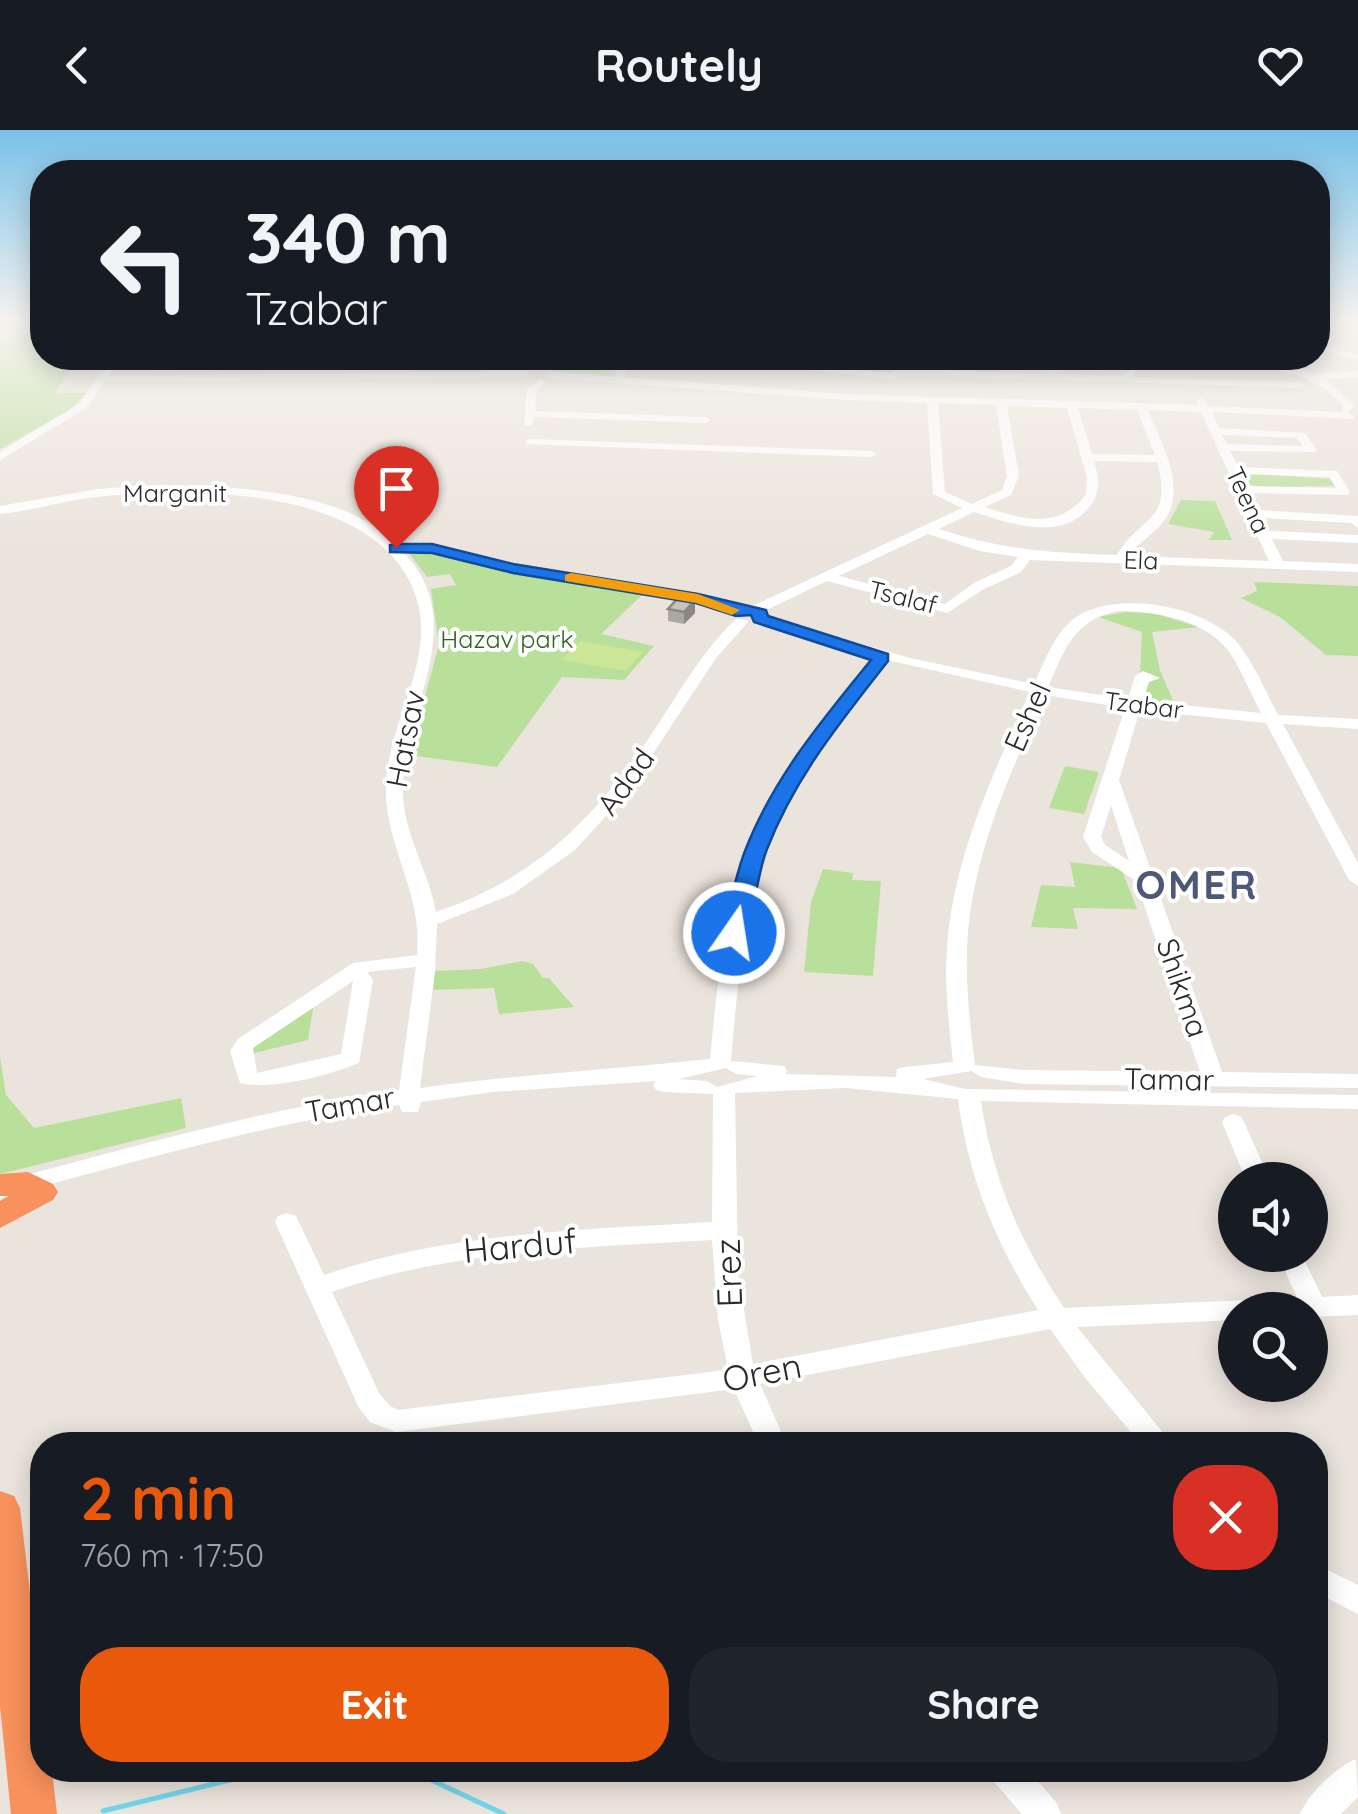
<!DOCTYPE html>
<meta charset="utf-8">
<style>
body{margin:0;font-family:Quicksand,sans-serif;background:#20242c;color:#f1f3f6;height:100vh;display:flex;flex-direction:column;font-size:38px;white-space:nowrap}
*{box-sizing:border-box;margin:0}
p{font-size:32px;color:#9ea1a6}
.icon{flex:none;width:55px;height:55px;fill:none;stroke:currentColor;stroke-width:2;stroke-linecap:round;stroke-linejoin:round}
.map{position:relative;flex:1;overflow:hidden}
.sheet{position:absolute;left:30px;top:1302px;width:1298px;height:350px;display:flex;flex-direction:column;background:#171b24;border-radius:40px;box-shadow:0 5px 25px #0003}
.sheet>*{flex:none}
.top-card{position:absolute;left:30px;top:30px;width:1300px;height:210px;border-radius:40px;box-shadow:0 5px 25px #0003;background:#171b24;color:#f1f3f6;overflow:hidden}
.tools{position:absolute;left:1218px;top:1032px;display:grid;gap:20px}
.tools a{display:grid;place-items:center;width:110px;height:110px;border-radius:50%;background:#171b24;box-shadow:0 5px 25px #0003;font-size:50px}
.pin{position:absolute;display:grid;place-items:center;width:85px;height:85px;color:#fff;margin:-102px -42px;border-radius:50% 50% 50% 0;rotate:-45deg;box-shadow:0 0 10px #0007}
.pin .icon{rotate:45deg}
.me{position:absolute;width:110px;margin:-55px;rotate:13deg;stroke-linejoin:round;filter:drop-shadow(0 0 8px #0008)}
.turn{display:flex;align-items:center;gap:35px;height:210px;padding:0 50px;font-size:45px}
.turn .icon{width:130px;height:130px;stroke-width:2.5}
.turn b{display:block;font-size:70px;line-height:85px}
.round{display:grid;place-items:center;flex:none;width:105px;height:105px;border-radius:40px;background:#20242c}
.overview{display:flex;align-items:center;justify-content:space-between;height:170px;padding:0 50px}
h1{font-size:60px;font-weight:800;line-height:75px;color:#ea580c}
.button{display:flex;gap:20px;margin-top:auto;padding:20px 50px}
.button a{flex:1;height:115px;border-radius:40px;background:#ea580c;color:#fff;font-size:40px;font-weight:800;line-height:115px;text-align:center}
.button a+a{background:#20242c;color:#f1f3f6}
header{display:flex;justify-content:space-between;align-items:center;height:130px;padding:0 50px;background:#171b24;font-size:45px;font-weight:800}
.map>svg:first-child{display:block}
.green{fill:#b9e09b}
.pitch{fill:#cce797}
.lines{fill:none;stroke-linecap:round;stroke-linejoin:round}
.stream{stroke:#73d5ea;stroke-width:5}
.minor{fill:#fff;fill-rule:evenodd}
.highway{fill:#f8915b;fill-rule:evenodd}
.wall{fill:#aba7a1}
.shaded-wall{fill:#8b8883}
.building{fill:#c7c2bb;stroke:#8b8883;stroke-width:2.5}
.route{fill:#1a73e8;stroke:#114b97;stroke-width:2.5}
.slow{fill:#f59e0b}
.labels{text-anchor:middle;stroke-width:8;stroke-linejoin:round;paint-order:stroke}
.far-street-label{font-size:25px;fill:#2a2a2a;stroke:#fff}
.far-park-label{font-size:25px;fill:#32641d;stroke:#fff}
.street-label{font-size:30px;fill:#2a2a2a;stroke:#fff}
.near-street-label{font-size:35px;fill:#2a2a2a;stroke:#fff}
.district-label{font-size:40px;font-weight:bold;letter-spacing:2.5px;fill:#4c5879;stroke:#fff}
</style>
<header><svg class="icon" aria-label="back" viewBox="0 0 24 24"><path d="M15 5l-7 7 7 7"/></svg>Routely<svg class="icon" aria-label="heart" viewBox="0 0 24 24"><path d="M12 20l-8-8c-3-5 5-10 8-4 3-6 11-1 8 4z"/></svg></header>
<div class="map">
<svg width="1358" height="1684" viewBox="0 0 1358 1684">
<rect width="100%" height="100%" fill="#ebe4dc"/>
<!-- green -->
<g class="green">
<path d="M29,190H42V228H78L55,263H87L71,279L0,319V213Z"/>
<path d="M562,228H619L609,245L557,242Z"/>
<path d="M1255,344L1331,349L1336,356L1258,357L1249,354L1246,346Z"/>
<path d="M1181,370L1215,371L1232,410H1209L1214,402L1168,394Z"/>
<path d="M424,421L642,465L601,504L654,516L624,550L562,547L497,637L409,625L439,515L431,459L456,455L450,444L427,447L409,423Z"/>
<path d="M1254,452L1358,456V526L1326,525L1280,487L1241,468L1257,461Z"/>
<path d="M1126,482L1153,483L1199,497L1152,502L1160,540L1175,575L1143,571L1149,544L1140,543L1142,502L1098,487Z"/>
<path d="M1065,636L1099,642L1084,684L1049,678Z"/>
<path d="M1070,732L1121,738L1137,779L1073,778L1078,799L1031,797L1041,755L1075,757Z"/>
<path d="M823,739L853,743L852,750L881,751L873,846L804,842L811,772Z"/>
<path d="M522,831L533,834L543,848H549L574,877L499,884L494,858L433,860L434,841L481,839Z"/>
<path d="M314,872L308,910L250,924V918Z"/>
<path d="M0,926L6,965L34,998L181,968L186,998L0,1044Z"/>
</g>
<!-- pitch -->
<path class="pitch" d="M580,511L643,522L626,541L562,530Z"/>
<g class="lines">
<!-- stream -->
<g class="stream">
<path d="M410,1640L504,1684"/>
<path d="M103,1681L271,1640"/>
</g>
<!-- minor -->
<g class="minor">
<path d="M1319,190L1358,199V205L1318,196Z"/>
<path d="M1318,212L1358,225V231L1318,218Z"/>
<path d="M110,228H120L108,246L525,241L530,244L525,247L104,252L88,277L0,330V322L80,273Z"/>
<path d="M623,228H633L623,247L845,264L1198,275L1196,271L1201,268L1209,276L1342,282L1343,276C1318,245 1282,244 1249,228H1264L1314,244L1358,241V247L1325,249L1353,274L1354,276L1347,283L1354,285V289L1212,282L1219,298L1305,303L1317,320L1315,322L1230,321L1238,337L1337,341L1350,362L1348,365L1250,363L1259,380L1358,386V398L1351,393L1262,388L1269,401L1358,405V413L1272,409L1283,431L1358,434V442L1030,430L1021,442L984,459L947,483L827,451L760,483H750V477L962,378L933,364L927,273L845,270L549,248L544,245L549,242L614,247ZM938,273L996,275L1007,346L1002,360L972,374L945,362ZM1007,276L1067,278L1087,347L1086,364C1059,401 1022,389 985,377L1011,365L1019,346ZM1078,278L1137,280L1155,325L1092,324ZM1148,280L1201,282L1269,431L1130,426C1138,412 1153,405 1163,392C1189,359 1161,313 1148,280ZM1222,305L1297,308L1303,316L1227,314ZM1094,331L1157,332C1174,393 1139,386 1117,425C1050,423 1003,420 939,399L974,382C1011,394 1063,413 1091,375C1101,360 1099,348 1094,331ZM1241,344L1329,347L1336,358L1247,356ZM928,404L980,421L1018,427L1011,436L974,453L945,474L839,446Z"/>
<path d="M666,228H714L744,232L739,235L671,231Z"/>
<path d="M1053,228H1063L1056,244L1123,246L1129,228H1139L1133,247L1299,252L1304,255L1299,258L898,245L893,249L754,234L759,231L891,243L896,239L1046,244Z"/>
<path d="M1150,228H1220L1215,231H1155Z"/>
<path d="M541,249L546,252L537,260L535,281L706,287L711,290L706,293L534,287L532,295H524L527,259Z"/>
<path d="M530,309L871,321L877,324L871,327L526,314V310Z"/>
<path d="M137,356C215,355 338,355 396,414C438,411 477,428 518,435C593,449 668,453 740,478L742,481L735,485L655,463L516,443L441,425L403,422C474,494 400,582 403,664C404,705 429,742 436,782C541,747 600,682 659,593C683,556 705,518 737,488L749,491L716,528L627,663L575,720L513,764L437,794L435,841L420,958C516,945 614,939 710,929C719,835 729,739 777,656C804,609 840,569 874,527L755,492V486H765L910,528L1034,554C1044,533 1052,509 1069,493C1107,456 1210,475 1240,516C1255,536 1266,562 1278,585L1358,589V599L1283,594L1358,733V756L1349,750L1266,593L1140,580L1119,650L1222,942L1358,944V958L1024,954L981,947L971,941L923,949L965,959L1358,965V979L981,971C992,1048 1021,1114 1064,1178L1297,1168L1278,1125H1302L1322,1167L1358,1165V1185L1310,1187V1180H1235V1190L1077,1197L1173,1315H1142L1086,1249L1050,1199L760,1254L787,1315H759L734,1259L396,1302L370,1292L359,1278L275,1092L278,1086L287,1083L296,1086L324,1145C450,1102 581,1100 712,1092L713,964L664,962L656,960L653,955L656,951L493,962L421,972L418,982H402L399,975C263,994 132,1032 0,1068V1052C132,1017 263,979 399,960L416,837L367,842L373,850L359,933C330,945 270,961 240,953L230,921L238,909L353,833L417,825C423,760 384,716 386,656C387,597 431,538 419,478C393,356 194,356 97,367C64,370 33,381 0,384V376L97,359ZM1117,481C1153,481 1203,489 1227,519C1241,537 1250,563 1261,583L1143,571L1149,552L1160,548L1143,541L1135,546L1128,569L1048,557C1066,518 1072,492 1117,481ZM887,530L1030,562C993,644 954,726 947,817C944,855 949,894 953,932L905,937L897,939L896,947L785,944L787,941L784,936L731,931C739,837 747,739 795,655C820,610 855,571 887,530ZM1045,565L1125,578L1083,707L1092,722L1136,751L1200,942L1024,940L975,935C970,896 966,859 967,820C970,730 1009,646 1045,565ZM1111,675L1129,731L1105,715L1101,707ZM353,851L341,924L257,943L253,918ZM726,938L736,944L758,946L717,957L707,951L679,949ZM846,958L958,969C968,1046 996,1114 1038,1180L753,1234L738,1144L735,963ZM712,1110L718,1189L728,1239L710,1242L398,1280L390,1276L379,1263L332,1162C455,1119 584,1118 712,1110Z"/>
<path d="M1233,984L1241,987L1244,992L1270,1050H1246L1222,992L1225,987Z"/>
<path d="M1315,1434L1358,1455V1484L1315,1462Z"/>
<path d="M1356,1629L1358,1667L1341,1684H1300C1309,1663 1335,1638 1356,1629Z"/>
<path d="M989,1640H1028L1056,1672L1061,1684H1022L994,1652Z"/>
</g>
<!-- highway -->
<g class="highway">
<path d="M4,190H19L0,204V194Z"/>
<path d="M28,1042L53,1054L58,1062L53,1070L0,1098V1071L9,1066H0V1044Z"/>
<path d="M0,1361L14,1366L20,1378L42,1564V1640H52L57,1684H11L0,1576Z"/>
</g>
</g>
<!-- wall -->
<path class="wall" d="M668,479L695,483L684,494L668,491Z"/>
<!-- shaded-wall -->
<path class="shaded-wall" d="M695,470V483L684,494V482Z"/>
<!-- building -->
<path class="building" d="M678,468L695,470L684,482L668,479Z"/>
<!-- sky -->
<linearGradient id="sky" x2="0" y2="1"><stop stop-color="#79c1e9"/><stop offset="0.45" stop-color="#f6f3ef"/><stop offset="1" stop-color="#f6f3ef" stop-opacity="0"/></linearGradient>
<rect width="1358" height="426" fill="url(#sky)"/>
<!-- route -->
<path class="route" d="M396,414H432L513,434L698,464L766,480L768,486L888,524V531C841,591 795,647 767,719C756,747 756,781 742,808L734,810L723,803C730,776 735,747 745,721C773,648 823,589 871,530L754,492L751,485L736,486L696,473L513,443L432,423L390,422V415Z"/>
<!-- slow -->
<path class="slow" d="M571,443L698,464L740,480L732,485L696,473L565,451V445Z"/>
<g class="labels">
<!-- far-street labels -->
<g class="far-street-label">
<text x="175" y="372">Marganit</text>
<text transform="translate(1248 370) rotate(65)" y="9">Teena</text>
<text transform="translate(1141 430) rotate(2)" y="9">Ela</text>
<text transform="translate(903 467) rotate(14)" y="9">Tsalaf</text>
<text transform="translate(1144 575) rotate(7)" y="9">Tzabar</text>
</g>
<!-- far-park labels -->
<g class="far-park-label">
<text x="507" y="518">Hazav park</text>
</g>
<!-- street labels -->
<g class="street-label">
<text transform="translate(1028 587) rotate(-66)" y="10">Eshel</text>
<text transform="translate(406 609) rotate(-79)" y="10">Hatsav</text>
<text transform="translate(626 652) rotate(-54)" y="10">Adad</text>
<text transform="translate(1182 858) rotate(71)" y="10">Shikma</text>
<text transform="translate(1169 950) rotate(1)" y="10">Tamar</text>
<text transform="translate(350 975) rotate(-10)" y="10">Tamar</text>
</g>
<!-- near-street labels -->
<g class="near-street-label">
<text transform="translate(520 1116) rotate(-5)" y="12">Harduf</text>
<text transform="translate(729 1143) rotate(-92)" y="12">Erez</text>
<text transform="translate(762 1243) rotate(-11)" y="12">Oren</text>
</g>
<!-- district labels -->
<g class="district-label">
<text x="1197" y="769">OMER</text>
</g>
</g>
</svg>
<div class="tools">
<a><svg class="icon" aria-label="sound" viewBox="0 0 24 24"><path d="M4 9h4l5-4v14l-5-4H4zM17 9q2 3 0 6"/></svg></a>
<a><svg class="icon" aria-label="search" viewBox="0 0 24 24"><circle cx="10" cy="10" r="6"/><path d="M15 15l6 6"/></svg></a>
</div>
<div class="pin" style="left:396px;top:418px;background:#d93025"><svg class="icon" aria-label="arrive" viewBox="0 0 24 24"><path d="M6 21V4h12l-3 4 3 4H6"/></svg></div>
<svg class="me" style="left:734px;top:803px" viewBox="-20 -20 40 40"><circle r="17" fill="#1a73e8" stroke="#fff" stroke-width="3"/><path d="M0-11L8 9 0 5-8 9z" fill="#fff"/></svg>
<div class="top-card">
<div class="turn"><svg class="icon" aria-label="left" viewBox="0 0 24 24"><path d="M17 20v-9H6M10 6l-5 5 5 5"/></svg><div><b>340 m</b>Tzabar</div></div>
</div>
<section class="sheet">
<div class="overview"><div><h1>2 min</h1><p>760 m · 17:50</p></div><a class="round" style="background:#d93025;color:#fff"><svg class="icon" aria-label="close" viewBox="0 0 24 24"><path d="M6 6l12 12M18 6L6 18"/></svg></a></div>
<div class="button"><a>Exit</a><a>Share</a></div>
</section>
</div>
